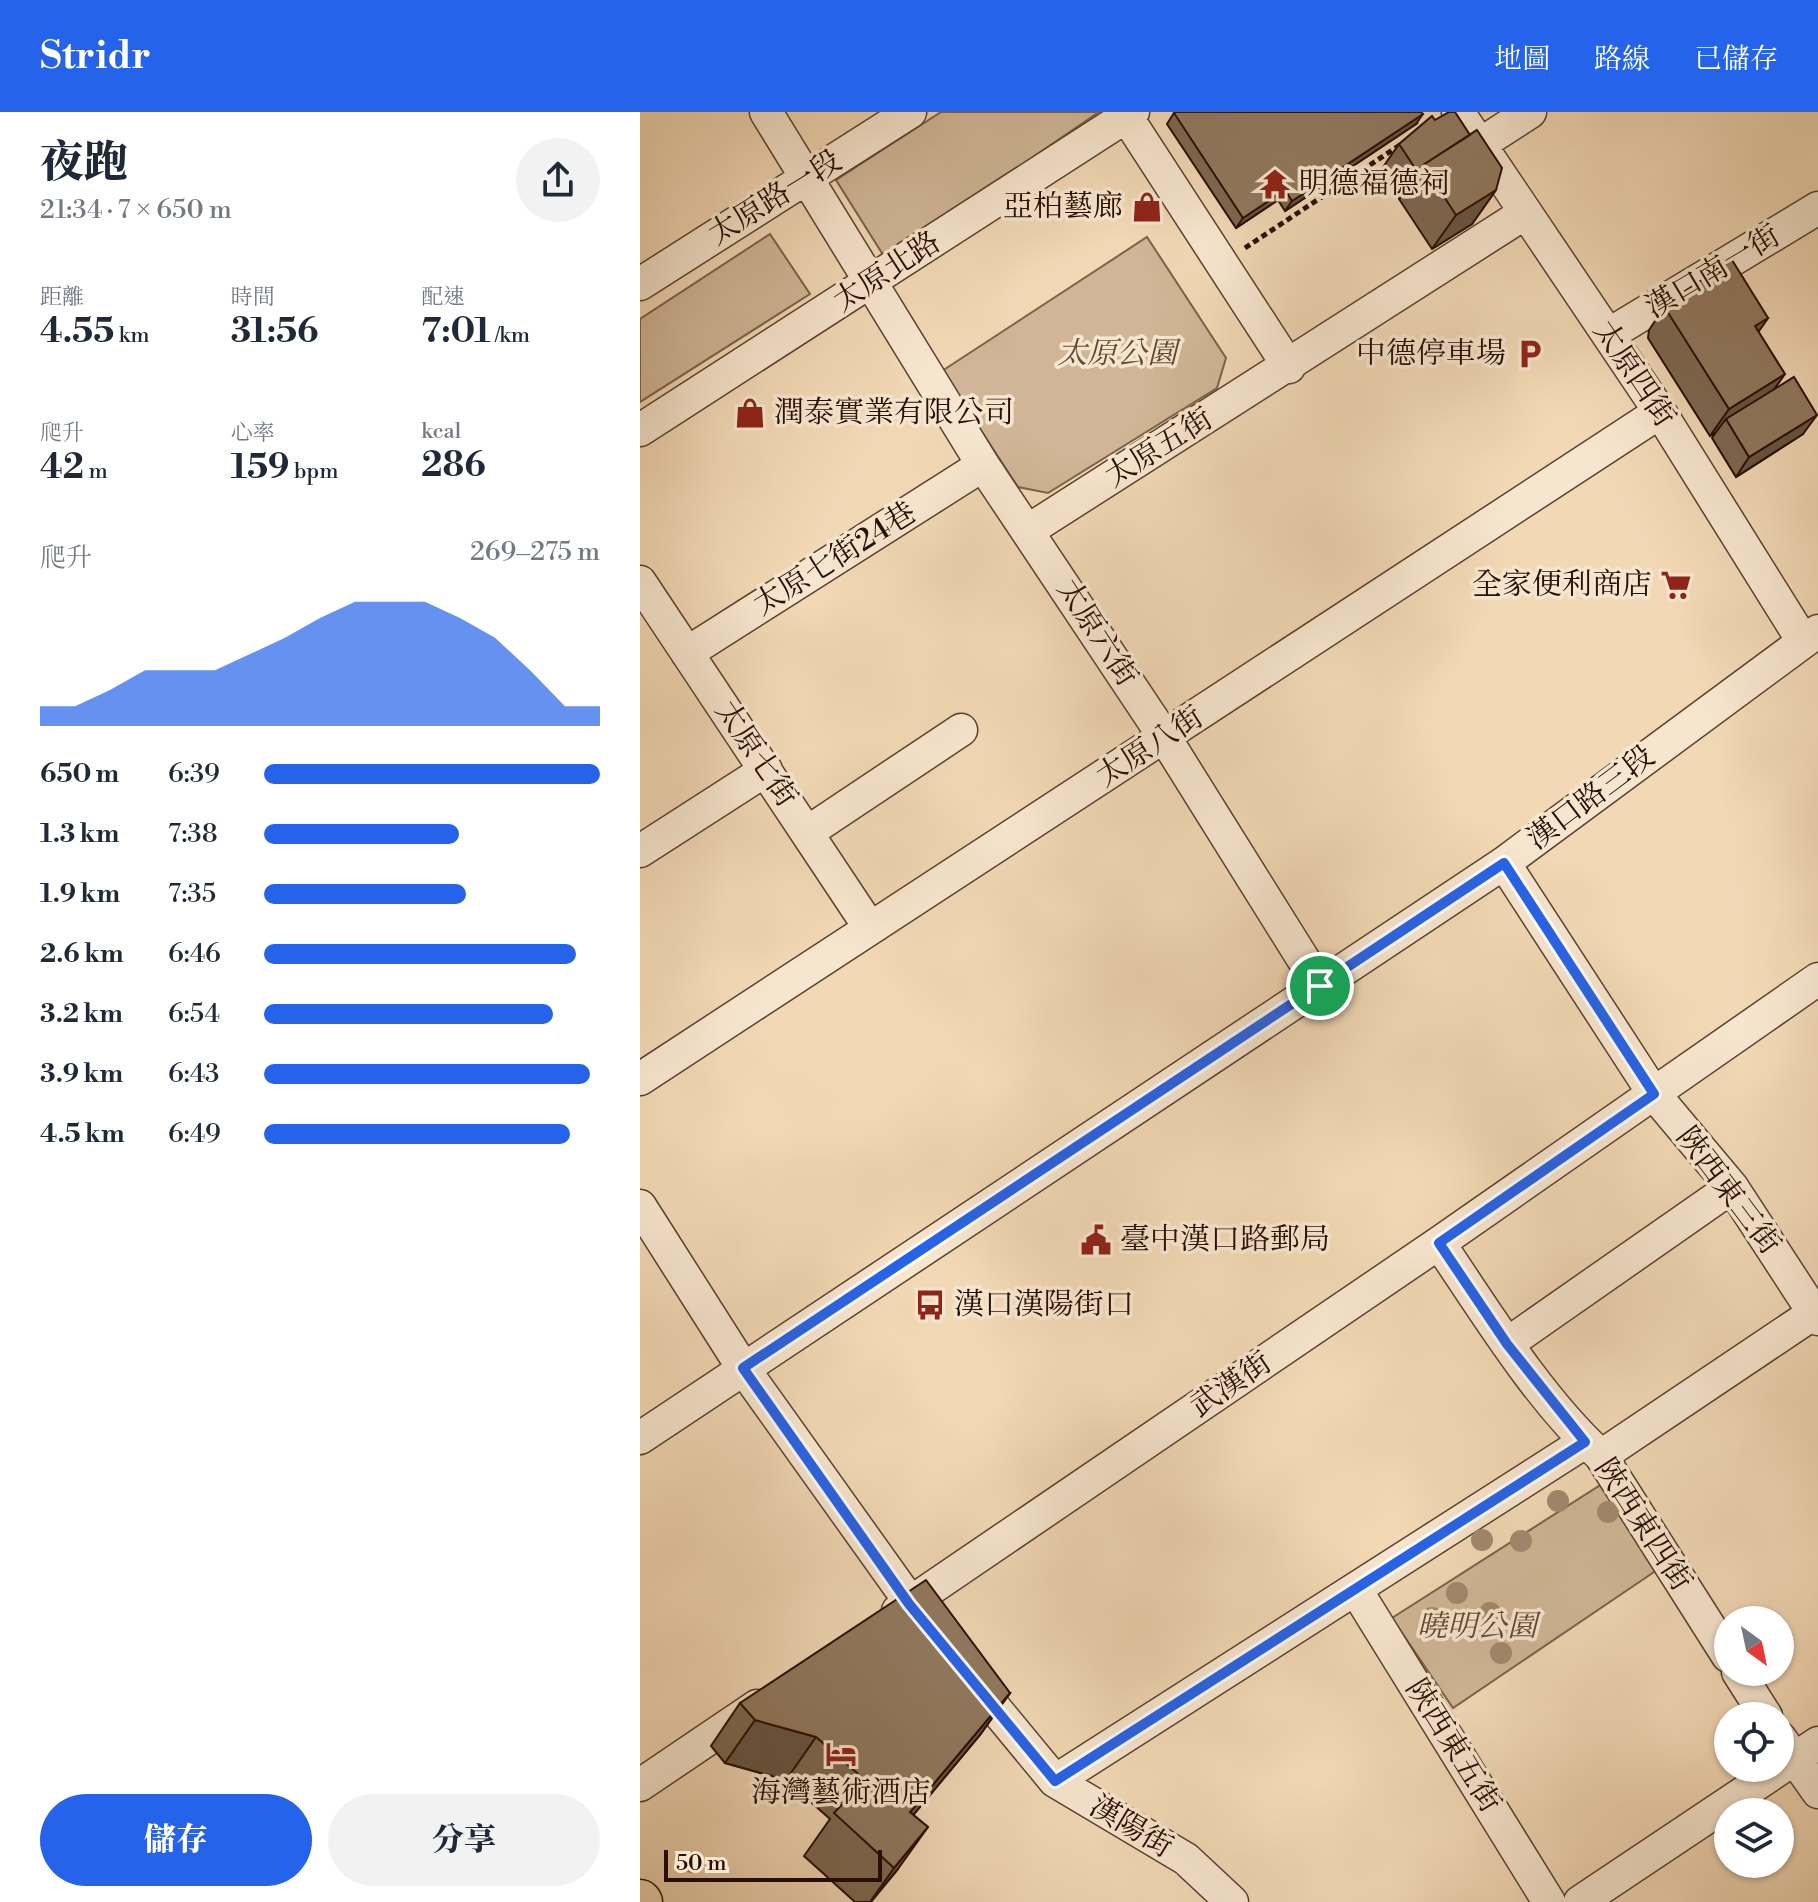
<!DOCTYPE html>
<html lang="zh-TW">
<meta charset="utf-8">
<style>
body{margin:0;font-family:"Libre Bodoni","Noto Serif TC",serif;background:#f2f2f3;color:#1f2937;height:100vh;display:flex;flex-direction:column;font-size:30px;white-space:nowrap}
*{box-sizing:border-box;margin:0}
p{font-size:26px;color:#747a83}
.icon{flex:none;width:44px;height:44px;fill:none;stroke:currentColor;stroke-width:2;stroke-linecap:round;stroke-linejoin:round}
.map{position:relative;flex:1;overflow:hidden}
.side{display:flex;flex-direction:column;background:#fff;width:640px}
.side>*{flex:none}
.needle{width:52px;rotate:147deg}
.buttons{position:absolute;left:1074px;top:1494px;display:grid;gap:16px}
.buttons a{display:grid;place-items:center;width:80px;height:80px;border-radius:50%;background:#fff;box-shadow:0 2px 6px #0004;font-size:40px}
.scale{position:absolute;left:24px;bottom:20px;width:218px;box-sizing:border-box;padding-left:8px;border:4px solid #280f00;border-top:0;font-size:22px;line-height:28px;white-space:nowrap;color:#280f00;-webkit-text-stroke:6px #f7e6cf;paint-order:stroke}
.pin{position:absolute;display:grid;place-items:center;width:68px;height:68px;color:#fff;margin:-34px;border:4px solid #fff;border-radius:50%;box-shadow:0 2px 8px #0007}
.round{display:grid;place-items:center;flex:none;width:84px;height:84px;border-radius:42px;background:#f2f2f3}
.summary{display:flex;align-items:center;justify-content:space-between;height:136px;padding:0 40px}
h1{font-size:44px;font-weight:800;line-height:60px}
.figures{display:grid;grid-template-columns:repeat(3,1fr);gap:12px;height:136px;padding:8px 40px}
.figures div{display:grid;align-content:center}
.figures b{font-size:34px;font-weight:800}
.figures small{font-size:22px;font-weight:400}
.figures p{font-size:22px}
.chart{height:224px;padding:16px 40px}
.chart p{display:flex;justify-content:space-between}
.chart svg{width:100%;height:144px;margin-top:8px;fill:#2563eb;opacity:.7}
.button{display:flex;gap:16px;margin-top:auto;padding:16px 40px}
.button a{flex:1;height:92px;border-radius:48px;background:#2563eb;color:#fff;font-size:32px;font-weight:800;line-height:92px;text-align:center}
.button a+a{background:#f2f2f3;color:#1f2937}
ul{padding:0 40px;list-style:none;font-size:26px}
li{display:grid;grid-template-columns:128px 96px 1fr;align-items:center;height:60px}
li i{height:20px;border-radius:10px;background:#2563eb}
header{display:flex;align-items:center;gap:48px;box-sizing:border-box;height:112px;padding:0 40px;background:#2563eb;color:#fff}
header strong{font-size:38px}
nav{display:flex;gap:44px;margin-inline-start:auto;font-size:28px}
main{display:flex;flex:1;min-height:0}
.map>svg:first-child{display:block}
</style>
<header>
<strong>Stridr</strong>
<nav><a>地圖</a><a>路線</a><a>已儲存</a></nav>
</header>
<main>
<section class="side">
<div class="summary"><div><h1>夜跑</h1><p>21:34 · 7 × 650 m</p></div><a class="round"><svg class="icon" aria-label="share" viewBox="0 0 24 24"><path d="M12 15V3M7 8l5-5 5 5M5 13v7h14v-7"/></svg></a></div>
<div class="figures">
<div><p>距離</p><b>4.55<small> km</small></b></div>
<div><p>時間</p><b>31:56</b></div>
<div><p>配速</p><b>7:01<small> /km</small></b></div>
</div>
<div class="figures">
<div><p>爬升</p><b>42<small> m</small></b></div>
<div><p>心率</p><b>159<small> bpm</small></b></div>
<div><p>kcal</p><b>286</b></div>
</div>
<div class="chart"><p><span>爬升</span>269–275 m</p>
<svg viewBox="0 0 160 44" preserveAspectRatio="none"><path d="M0 44V38L10 38L20 33L30 27L40 27L50 27L60 22L70 17L80 11L90 6L100 6L110 6L120 11L130 17L140 27L150 38L160 38V44z"/></svg>
</div>
<ul>
<li><b>650 m</b>6:39<i style="width:100%"></i></li>
<li><b>1.3 km</b>7:38<i style="width:58%"></i></li>
<li><b>1.9 km</b>7:35<i style="width:60%"></i></li>
<li><b>2.6 km</b>6:46<i style="width:93%"></i></li>
<li><b>3.2 km</b>6:54<i style="width:86%"></i></li>
<li><b>3.9 km</b>6:43<i style="width:97%"></i></li>
<li><b>4.5 km</b>6:49<i style="width:91%"></i></li>
</ul>
<div class="button"><a>儲存</a><a>分享</a></div>
</section>
<div class="map">
<svg width="1178" height="1790" viewBox="0 0 1178 1790">
<rect width="100%" height="100%" fill="#f2d8b5"/>
<filter id="stains"><feTurbulence type="fractalNoise" baseFrequency=".0025" numOctaves="4"/><feColorMatrix values="0 0 0 0 .2 0 0 0 0 .09 0 0 0 0 .02 0 0 0 .5 -.17"/></filter>
<radialGradient id="worn" r=".72"><stop offset=".6" stop-color="#630" stop-opacity="0"/><stop offset="1" stop-color="#630" stop-opacity=".3"/></radialGradient>
<path fill="#d0b696" stroke="#7c624b" stroke-width="2" d="M301,0H459L245,146L196,68Z
M130,122L170,182L0,290V207Z
M507,125L586,246L577,276L408,381L378,375L302,259Z
M962,1372L1017,1458L813,1596L752,1506Z"/>
<g fill="none" stroke-linecap="round" stroke-linejoin="round">
<g stroke="#5a412d" stroke-width="35">
<path id="minor" d="M126,0L343,353L525,626L680,874
M818,0L1020,300L1163,529
M486,4L649,255
M839,33L890,0
M0,172L270,0
M968,223L1178,96
M0,318L493,0
M389,418L885,101
M0,470L230,816
M47,541L343,353
M168,720L321,618
M0,739L126,658
M864,751L1014,982L1092,1075L1178,1207
M0,967L1020,300
M0,1094L103,1256L283,1508
M799,1131C847,1202 898,1286 961,1344L1088,1544
M867,1232L1092,1075
M0,1326L864,751L1178,519
M961,1344L1174,1201
M716,1478L909,1790
M258,1499L799,1131L1178,867
M1098,1560L1126,1604
M330,1566L415,1669L546,1747L592,1790
M1140,1626L1178,1680
M415,1669L945,1330
M0,1673L117,1594
M940,1790L1178,1631"/>
</g>
<g stroke="#280f00" stroke-width="45">
<path id="major" d="M0,1789L1,1790"/>
</g>
<path stroke="#280f00" stroke-width="5" stroke-dasharray="6 4" stroke-linecap="butt" d="M605,136L760,33"/>
<use href="#minor" stroke="#f7e6cf" stroke-width="32"/>
<use href="#major" stroke="#f2d8b5" stroke-width="42"/>
</g>
<g fill="#a3896e">
<circle cx="918" cy="1389" r="11"/>
<circle cx="968" cy="1400" r="11"/>
<circle cx="842" cy="1428" r="11"/>
<circle cx="881" cy="1429" r="11"/>
<circle cx="817" cy="1481" r="11"/>
<circle cx="850" cy="1501" r="11"/>
<circle cx="792" cy="1506" r="11"/>
<circle cx="861" cy="1541" r="11"/>
<circle cx="52" cy="1750" r="11"/>
</g>
<path fill="#7d6751" stroke="#280f00" stroke-width="2" d="M534,1L776,12L645,99L638,88L596,116L527,12Z
M759,32L856,78L832,112L792,137L759,87L762,84L759,86L741,58Z
M1027,191L1128,206L1118,220L1135,277L1163,322L1096,365L1072,326L1076,320L1070,324L1008,226L1009,218Z
M370,1581L340,1623L273,1703L258,1757L231,1790H215L164,1744L190,1707L146,1668L85,1651L71,1634L100,1591Z"/>
<path fill="#665442" stroke="#280f00" stroke-width="2" d="M783,2L776,12L645,99L652,89Z
M780,57L762,84L759,86L777,59Z
M645,78L638,88L596,116L603,106Z
M856,78L832,112L792,137L816,103Z
M1128,206L1110,232L1115,214Z
M1145,262L1126,289L1086,307L1076,320L1070,324L1089,297Z
M1177,303L1163,322L1096,365L1109,345Z
M370,1581L340,1623L240,1743L270,1700Z
M115,1608L176,1625L146,1668L85,1651Z
M288,1715L258,1757L230,1790L254,1756Z"/>
<path fill="#91785e" stroke="#280f00" stroke-width="2" d="M536,0H781L783,2L652,89L645,78L603,106L534,1Z
M809,0H815L830,23L783,53L777,59L759,32L792,4L795,8Z
M837,18L862,56L856,78L816,103L783,53Z
M1092,148L1128,206L1115,214L1145,262L1089,297L1027,199V191Z
M1154,265L1177,303L1109,345L1086,307Z
M286,1468L370,1581L270,1700L288,1715L254,1756L194,1701L225,1668L176,1625L115,1608L100,1591Z"/>
<g fill="none" stroke-linecap="round" stroke-linejoin="round">
<g stroke="#fff" stroke-width="16">
<path id="route" d="M864,751L1014,982L799,1131L867,1232L945,1330L415,1669L269,1492L103,1256Z"/>
</g>
<use href="#route" stroke="#2563eb" stroke-width="10"/>
</g>
<defs>
<g id="temple-bare" transform="scale(2.4)"><path d="M0-6L5-2H3V0L6.5 2.5H4V6H1.5V3h-3V6H-4V2.5H-6.5L-3 0V-2H-5Z" fill="#8f2418" stroke="#f7e6cf" stroke-width="2.5" paint-order="stroke"/></g>
<g id="shop-bare" transform="scale(2.4)"><path d="M-5-2.5h2.3a2.7 3.5 0 0 1 5.4 0H5L5.5 6h-11ZM-1.5-2.5h3a1.5 2.3 0 0 0-3 0Z" fill="#8f2418" stroke="#f7e6cf" stroke-width="2.5" paint-order="stroke"/></g>
<g id="parking-bare" transform="scale(2.4)"><path d="M-3.5-5.5H1a3.5 3.5 0 0 1 0 7H-1V5.5H-3.5ZM-1-3.4V-.6H.8a1.4 1.4 0 0 0 0-2.8Z" fill="#8f2418" stroke="#f7e6cf" stroke-width="2.5" paint-order="stroke"/></g>
<g id="supermarket-bare" transform="scale(2.4)"><path d="M-6-5.5h2.5l.6 2H6L4.5 2H-2.5L-4.4-4H-6ZM-1.5 3.2a1.3 1.3 0 1 0 .1 0ZM3 3.2a1.3 1.3 0 1 0 .1 0Z" fill="#8f2418" stroke="#f7e6cf" stroke-width="2.5" paint-order="stroke"/></g>
<g id="civic-bare" transform="scale(2.4)"><path d="M-.6-6.5H3V-4.5H.6V-3L4-1V1h2V6H-6V1h2V-1L-.6-3ZM-1.2 2.5V6h2.4V2.5Z" fill="#8f2418" stroke="#f7e6cf" stroke-width="2.5" paint-order="stroke"/></g>
<g id="bus-bare" transform="scale(2.4)"><path d="M-5-6H5V4H4V6H2V4H-2V6H-4V4H-5ZM-3.5-4V0h7V-4ZM-3.5 1.2v1.5H-2V1.2ZM2 1.2v1.5H3.5V1.2Z" fill="#8f2418" stroke="#f7e6cf" stroke-width="2.5" paint-order="stroke"/></g>
<g id="hotel-bare" transform="scale(2.4)"><path d="M-6-4.5h1.5V1H6V5H4.5V3h-9V5H-6ZM-4 0a1.8 1.8 0 1 1 3.6 0ZM.5 0V-2.5h3Q6-2.5 6 0Z" fill="#8f2418" stroke="#f7e6cf" stroke-width="2.5" paint-order="stroke"/></g>
</defs>
<g fill-rule="evenodd">
<use href="#temple-bare" x="635" y="72"/>
<use href="#shop-bare" x="507" y="95"/>
<use href="#parking-bare" x="890" y="242"/>
<use href="#shop-bare" x="110" y="301"/>
<use href="#supermarket-bare" x="1036" y="473"/>
<use href="#civic-bare" x="456" y="1128"/>
<use href="#bus-bare" x="290" y="1193"/>
<use href="#hotel-bare" x="201" y="1642"/>
</g>
<g text-anchor="middle" dominant-baseline="central" stroke-width="7" stroke-linejoin="round" paint-order="stroke">
<g font-size="30" fill="#280f00" stroke="#f7e6cf" text-anchor="start">
<text x="659" y="72">明德福德祠</text>
<text x="483" y="95" text-anchor="end">亞柏藝廊</text>
<text x="866" y="242" text-anchor="end">中德停車場</text>
<text x="134" y="301">潤泰實業有限公司</text>
<text x="1012" y="473" text-anchor="end">全家便利商店</text>
<text x="480" y="1128">臺中漢口路郵局</text>
<text x="314" y="1193">漢口漢陽街口</text>
<text x="201" y="1681" text-anchor="middle">海灣藝術酒店</text>
</g>
<g font-size="30" fill="#280f00" stroke="#f7e6cf">
<text transform="translate(135 86) rotate(-32)">太原路一段</text>
<text transform="translate(247 160) rotate(-33)">太原北路</text>
<text transform="translate(1073 160) rotate(-31)">漢口南一街</text>
<text transform="translate(994 262) rotate(56)">太原四街</text>
<text transform="translate(519 336) rotate(-32)">太原五街</text>
<text transform="translate(195 447) rotate(-32)">太原七街24巷</text>
<text transform="translate(457 521) rotate(57)">太原六街</text>
<text transform="translate(510 635) rotate(-33)">太原八街</text>
<text transform="translate(116 642) rotate(56)">太原七街</text>
<text transform="translate(951 686) rotate(-37)">漢口路三段</text>
<text transform="translate(1088 1079) rotate(53)">陜西東三街</text>
<text transform="translate(591 1273) rotate(-34)">武漢街</text>
<text transform="translate(1003 1413) rotate(57)">陜西東四街</text>
<text transform="translate(813 1634) rotate(58)">陝西東五街</text>
<text transform="translate(491 1715) rotate(31)">漢陽街</text>
</g>
<g font-size="30" font-style="italic" fill="#634934" stroke="#f7e6cf">
<text x="477" y="242">太原公園</text>
<text x="837" y="1515">曉明公園</text>
</g>
</g>
<rect width="100%" height="100%" filter="url(#stains)"/>
<rect width="100%" height="100%" fill="url(#worn)"/>
</svg>
<div class="buttons">
<a><svg class="needle" viewBox="-14 -14 28 28"><path d="M0-13l5 13h-10z" fill="#e53935"/><path d="M0 13l5-13h-10z" fill="#747a83"/></svg></a>
<a><svg class="icon" aria-label="locate" viewBox="0 0 24 24"><circle cx="12" cy="12" r="6"/><path d="M12 2v4M12 18v4M2 12h4M18 12h4"/></svg></a>
<a><svg class="icon" aria-label="layers" viewBox="0 0 24 24"><path d="M12 4l9 5-9 5-9-5zM3 14l9 5 9-5"/></svg></a>
</div>
<div class="scale">50 m</div>
<div class="pin" style="left:680px;top:874px;background:#1e9e55"><svg class="icon" aria-label="arrive" viewBox="0 0 24 24"><path d="M6 21V4h12l-3 4 3 4H6"/></svg></div>
</div>
</main>
